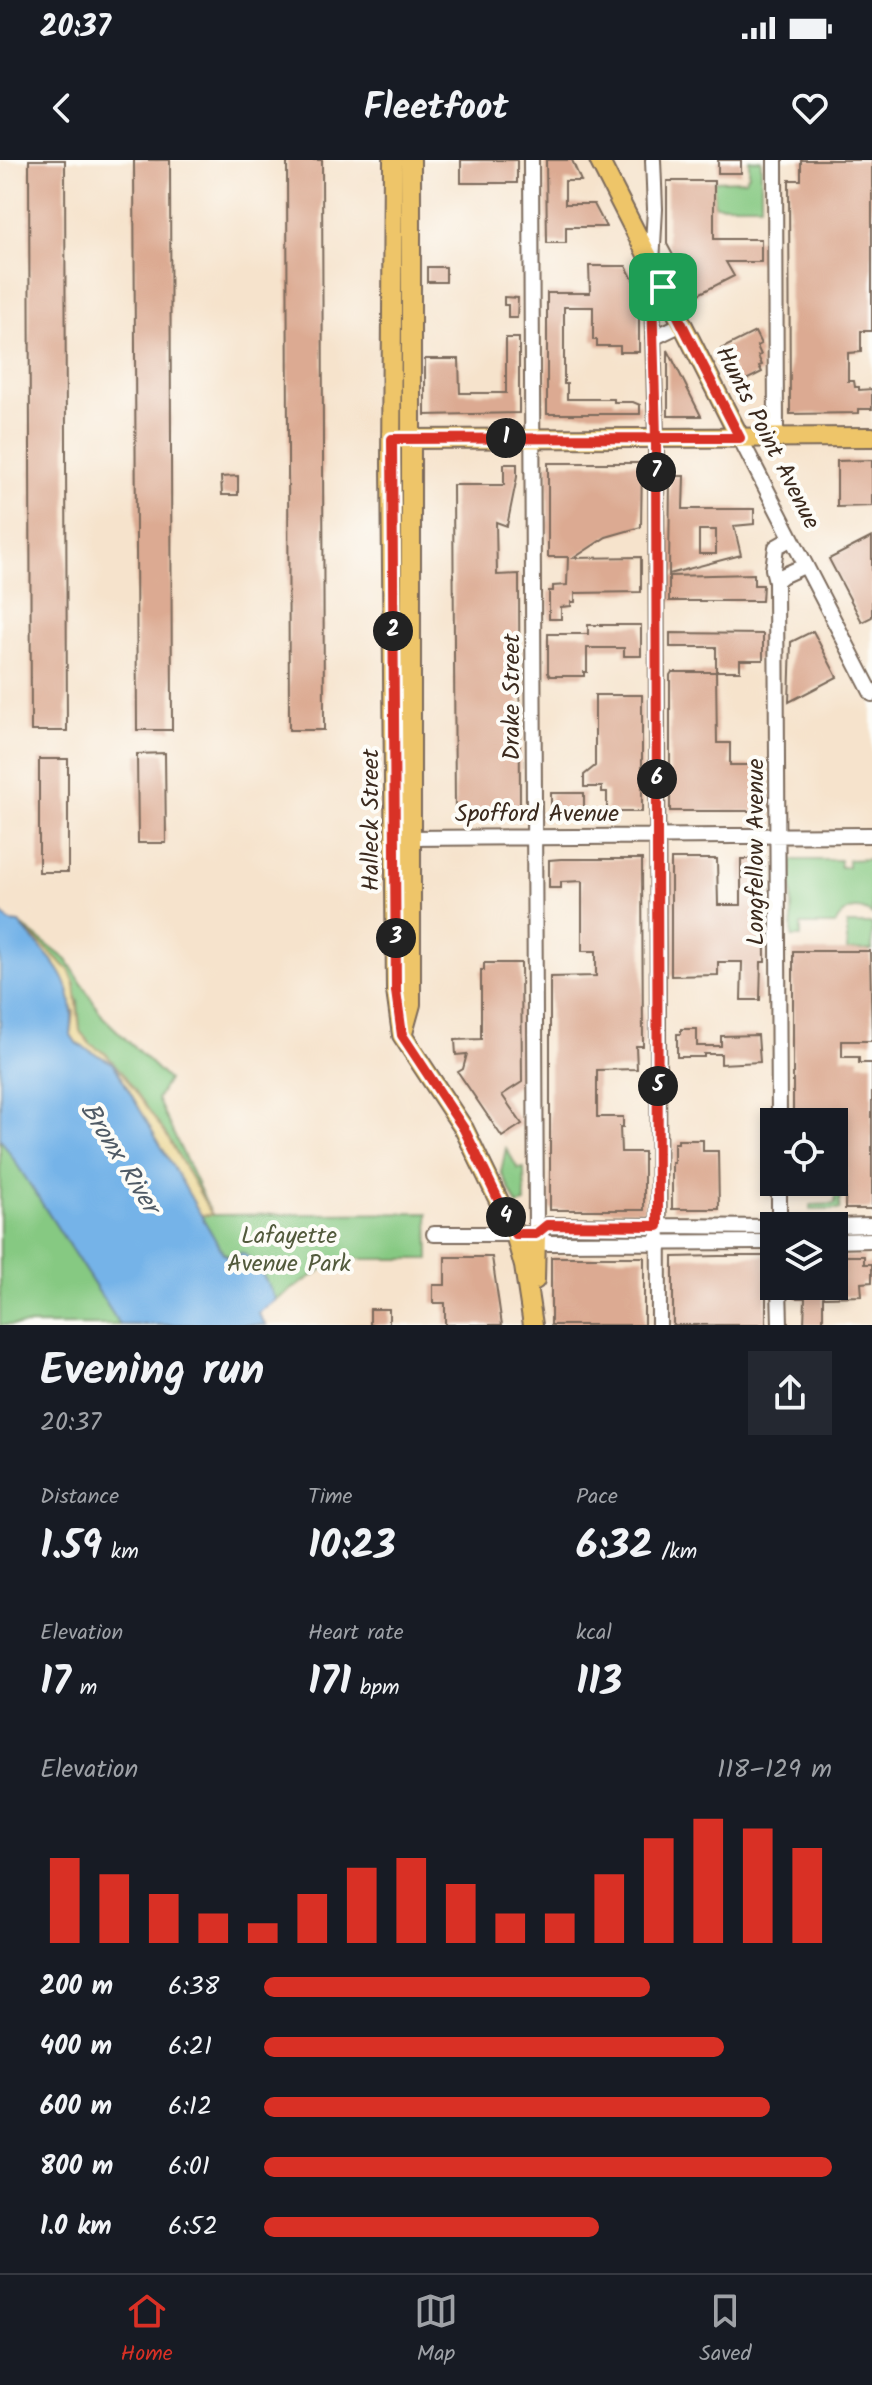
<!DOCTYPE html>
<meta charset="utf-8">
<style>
body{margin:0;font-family:Kalam,sans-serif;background:#242831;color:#f1f3f6;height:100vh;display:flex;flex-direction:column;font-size:30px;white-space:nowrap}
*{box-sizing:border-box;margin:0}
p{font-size:26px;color:#9ea1a6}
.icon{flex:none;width:44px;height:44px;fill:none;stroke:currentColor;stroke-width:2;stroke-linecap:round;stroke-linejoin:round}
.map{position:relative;height:1165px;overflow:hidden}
.panel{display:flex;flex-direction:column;background:#171b24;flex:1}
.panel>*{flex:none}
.buttons{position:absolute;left:760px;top:948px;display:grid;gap:16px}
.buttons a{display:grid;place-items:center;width:88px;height:88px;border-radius:0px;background:#171b24;box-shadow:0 4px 12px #0003;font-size:40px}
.pin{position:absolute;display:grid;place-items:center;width:68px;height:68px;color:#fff;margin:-34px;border-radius:16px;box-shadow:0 4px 12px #0006}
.km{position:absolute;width:40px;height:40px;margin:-20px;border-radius:50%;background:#222;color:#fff;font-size:22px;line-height:40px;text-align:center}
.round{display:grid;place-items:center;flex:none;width:84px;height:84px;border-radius:0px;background:#242831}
.overview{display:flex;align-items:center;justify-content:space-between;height:136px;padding:0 40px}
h1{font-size:44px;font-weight:800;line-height:60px}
.figures{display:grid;grid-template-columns:repeat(3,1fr);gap:12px;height:136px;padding:8px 40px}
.figures div{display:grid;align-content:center}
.figures b{font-size:40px;font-weight:800}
.figures small{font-size:22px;font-weight:400}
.figures p{font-size:22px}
.chart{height:224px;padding:16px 40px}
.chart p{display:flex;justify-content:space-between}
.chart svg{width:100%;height:144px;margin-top:8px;stroke:#d93025;stroke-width:6}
ul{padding:0 40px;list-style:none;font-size:26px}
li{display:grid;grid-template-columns:128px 96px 1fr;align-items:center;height:60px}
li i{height:20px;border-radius:10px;background:#d93025}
.status{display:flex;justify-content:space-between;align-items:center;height:56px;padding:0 40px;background:#171b24;direction:ltr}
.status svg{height:22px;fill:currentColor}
header{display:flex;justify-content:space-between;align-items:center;height:104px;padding:0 40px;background:#171b24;font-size:36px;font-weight:800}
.menu{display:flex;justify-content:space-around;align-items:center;height:112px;border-top:2px solid #363941;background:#171b24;font-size:22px;color:#9ea1a6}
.menu a{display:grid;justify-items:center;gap:4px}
.menu .selected{color:#d93025}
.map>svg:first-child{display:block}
</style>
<div class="status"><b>20:37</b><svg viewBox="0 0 49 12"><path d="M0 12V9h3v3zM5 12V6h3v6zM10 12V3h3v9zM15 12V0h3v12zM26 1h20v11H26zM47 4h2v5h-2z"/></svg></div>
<header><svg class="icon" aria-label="back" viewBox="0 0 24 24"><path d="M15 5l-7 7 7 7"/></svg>Fleetfoot<svg class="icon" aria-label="heart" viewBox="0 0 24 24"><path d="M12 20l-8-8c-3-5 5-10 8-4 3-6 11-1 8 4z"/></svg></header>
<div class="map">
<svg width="872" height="1165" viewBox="0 0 872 1165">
<rect width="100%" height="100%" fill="#fdfcf7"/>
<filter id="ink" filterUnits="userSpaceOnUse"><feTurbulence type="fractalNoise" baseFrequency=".0125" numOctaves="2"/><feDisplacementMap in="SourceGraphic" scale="16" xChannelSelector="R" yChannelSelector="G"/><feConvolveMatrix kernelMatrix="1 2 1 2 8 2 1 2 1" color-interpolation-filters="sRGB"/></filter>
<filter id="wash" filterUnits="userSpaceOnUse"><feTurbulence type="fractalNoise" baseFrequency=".006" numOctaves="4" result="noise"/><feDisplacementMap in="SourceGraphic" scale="32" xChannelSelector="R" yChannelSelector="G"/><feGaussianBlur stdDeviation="1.8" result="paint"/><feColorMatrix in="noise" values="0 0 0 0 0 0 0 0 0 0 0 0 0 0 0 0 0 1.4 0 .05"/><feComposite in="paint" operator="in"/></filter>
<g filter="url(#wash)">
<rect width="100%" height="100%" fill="#f6e3cc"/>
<path fill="#86c982" stroke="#607a50" stroke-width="2" d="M749,0H761V45H714V21L745,20L749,14Z
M872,699V755C857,744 843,749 835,765H801V777H792V700H840V707H848V700Z
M19,763L67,800L103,857L168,920L157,939L212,1055L428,1053L429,1099H338L276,1140L256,1105L223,1093L200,1055H211L167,976L124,915L106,894L90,884L80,871L78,841Z
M847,764H872V790L847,791Z
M0,978L120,1165H0Z
M835,984H840V1050H810V1045L835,1044Z
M506,988L518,1009L524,1008L525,1043L517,1045L501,1012Z"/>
<path fill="#eeda9e" stroke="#94825e" stroke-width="2" d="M19,763L69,810L75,825L80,871L90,884L106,894L124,915L167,976L212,1055H200L113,904L77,884L71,875L74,852Z"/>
<path fill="#75b3e8" stroke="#586e83" stroke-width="2" d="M0,751L10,762L19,763C53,803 78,818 71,875L77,884L113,903L223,1093L232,1100L239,1099L240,1092C258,1099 267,1124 276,1140L258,1153L266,1165H120L0,978Z"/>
<g id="blocks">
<path fill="#dcaa92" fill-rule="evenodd" d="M29,0H65L67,571H31Z
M134,0H170L172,570H137Z
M287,0H322L324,570H289Z
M461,0H517V23H461Z
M546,0H572L581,21H565V44H594L606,67H566V83H547Z
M718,0H741V13H718Z
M801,0H872V171H861V192L848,193V221H854L855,227H859V230L872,229V249H859V253L790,254L789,20H801Z
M667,21H714V79H761V102H726L734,116L695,136L667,84Z
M589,106H626L639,131V192H620V186H597V180H593V147H564V224H567V239H614V242H633L640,245V254H547V133H590Z
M427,107H446V122H427Z
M504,137L518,138L517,158H508V145H504Z
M755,172L761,184L757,186L761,195L758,196L762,205L759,206L762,212L740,223L721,189Z
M506,178H519V253L425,255V199H459L460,233H506Z
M668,190L701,256H668Z
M872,300V346L837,347V301Z
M548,303H642L641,367L606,377L574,398L641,397V432L575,433V442H571V446L561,447V459H549V431H553V426L567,425L568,397H548Z
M504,304H517V317L507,366L496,362L497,415L519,414L520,652L455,653L453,325H504Z
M238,316V335H222L221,317Z
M670,316H684L683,349H754V364L734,366L741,395L669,414ZM699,370H716V394H699Z
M872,377V457L862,462L829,399Z
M754,414V425H763L762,441H669V416Z
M588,465H641V496H624V488H587V512H584V516H550L548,513V474H588Z
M813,471L837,517L789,542L791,482Z
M670,473L763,474V500H740V511H716V487H670Z
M672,512H716L717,583H730V605H763V651H670V515Z
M595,535H642V652H607V632H602V627H584V615L595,606Z
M165,593L166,683H138L137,594Z
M39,599H68V712H39Z
M551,633H584V652H551Z
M561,699H642L643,886H636L637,909L597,910V957H623V967H620L621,992H644V1050H550V817L596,816V791H582V721L561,722V728H549V700Z
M671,699H717L718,745H741V699H764L765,802H761L760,840H741L742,802H718V815L671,816Z
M793,791H870L872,881H842V897H859V903H872V1049H845L846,984L834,985V962H793Z
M484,803H521L522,922L502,935L522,964L502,977L458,912L463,909L467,894L456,895L455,880L481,879V810H484Z
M681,869H697V886H721V876L758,875L760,902L721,904V894H704V897H677V874H681Z
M678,980H703V991H718L719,1049H672V1003H674V983H678Z
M719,1096H766V1165H673V1097Z
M834,1096H864V1104H872V1122L861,1123L862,1136L823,1137V1165H804L805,1138H795L794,1126H834Z
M445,1097H492L502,1165H445V1143H433V1125H445Z
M551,1097H644V1165H551Z
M370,1149H389V1165H370Z"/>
</g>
</g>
<g filter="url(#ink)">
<use href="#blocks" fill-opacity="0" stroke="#7c6b5b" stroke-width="2"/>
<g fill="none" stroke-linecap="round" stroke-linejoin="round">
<g stroke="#7c6b5b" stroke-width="18">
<path id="minor" d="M531,0L536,1074
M775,0L776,277
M652,103L655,49L653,0
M653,178L682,164
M740,278L872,534
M776,421L782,416L804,406
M404,678L872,675
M779,962L776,421L773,409L776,387L790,379
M779,1022V1066
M834,1066L872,1065
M434,1074H536L547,1083L774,1082
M536,1074L547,1065L774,1067
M834,1081L872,1080
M779,1126L780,1165
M659,1165L656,278L652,134L663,127"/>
</g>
<g stroke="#7c6b5b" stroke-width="22">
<path id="major" d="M393,0L391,304L396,831L402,875L464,969L515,1074L524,1106L533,1165
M599,0L740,278
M402,279L872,277
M403,873L411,844V0
M535,1120L536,1074"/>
</g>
<use href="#minor" stroke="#fff" stroke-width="14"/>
<use href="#major" stroke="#eec569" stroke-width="18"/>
</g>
</g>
<g fill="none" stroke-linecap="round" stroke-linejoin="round" filter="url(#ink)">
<g stroke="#fff" stroke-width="16">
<path id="route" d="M663,127L652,134L656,278L392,279L396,831L402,875L464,969L515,1074H536L547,1065L658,1066L656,278H740L663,127"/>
</g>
<use href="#route" stroke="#d93025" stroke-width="10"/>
</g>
<g text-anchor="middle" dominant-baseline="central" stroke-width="8" stroke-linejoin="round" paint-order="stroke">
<g font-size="24" fill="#3b2a1e" stroke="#fdfcf7">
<text transform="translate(767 278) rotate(63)">Hunts Point Avenue</text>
<text transform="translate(512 537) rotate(-90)">Drake Street</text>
<text x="537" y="654">Spofford Avenue</text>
<text transform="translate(371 660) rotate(-90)">Halleck Street</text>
<text transform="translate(756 692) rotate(-90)">Longfellow Avenue</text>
</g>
<g font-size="24" fill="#525a3c" stroke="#fdfcf7">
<text x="289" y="1076">Lafayette<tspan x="289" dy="28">Avenue Park</tspan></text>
</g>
<g font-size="26" font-style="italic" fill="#4f5a65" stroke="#fdfcf7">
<text transform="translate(119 998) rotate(58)">Bronx River</text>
</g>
</g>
</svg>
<div class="buttons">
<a><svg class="icon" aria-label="locate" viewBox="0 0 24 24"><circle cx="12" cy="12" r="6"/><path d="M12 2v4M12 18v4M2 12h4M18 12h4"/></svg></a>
<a><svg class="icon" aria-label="layers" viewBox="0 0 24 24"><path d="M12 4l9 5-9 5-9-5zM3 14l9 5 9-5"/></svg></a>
</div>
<div class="pin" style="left:663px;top:127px;background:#1e9e55"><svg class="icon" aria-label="arrive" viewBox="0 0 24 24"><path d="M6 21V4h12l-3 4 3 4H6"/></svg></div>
<b class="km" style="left:506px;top:278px">1</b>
<b class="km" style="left:393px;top:471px">2</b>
<b class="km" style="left:396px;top:778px">3</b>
<b class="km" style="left:506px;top:1057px">4</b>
<b class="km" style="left:658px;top:926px">5</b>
<b class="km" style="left:657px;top:619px">6</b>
<b class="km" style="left:656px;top:312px">7</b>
</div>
<section class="panel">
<div class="overview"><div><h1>Evening run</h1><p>20:37</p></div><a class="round"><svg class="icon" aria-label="share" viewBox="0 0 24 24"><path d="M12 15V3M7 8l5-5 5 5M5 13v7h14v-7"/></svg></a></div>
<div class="figures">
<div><p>Distance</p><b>1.59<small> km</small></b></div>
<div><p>Time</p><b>10:23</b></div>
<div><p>Pace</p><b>6:32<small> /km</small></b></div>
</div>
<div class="figures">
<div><p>Elevation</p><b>17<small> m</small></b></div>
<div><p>Heart rate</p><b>171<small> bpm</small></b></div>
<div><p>kcal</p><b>113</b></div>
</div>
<div class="chart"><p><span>Elevation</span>118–129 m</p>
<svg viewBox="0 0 160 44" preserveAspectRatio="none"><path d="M5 44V18M15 44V23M25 44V29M35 44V35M45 44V38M55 44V29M65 44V21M75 44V18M85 44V26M95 44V35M105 44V35M115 44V23M125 44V12M135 44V6M145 44V9M155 44V15"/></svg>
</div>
<ul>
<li><b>200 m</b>6:38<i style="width:68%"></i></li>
<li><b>400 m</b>6:21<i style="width:81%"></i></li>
<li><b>600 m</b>6:12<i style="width:89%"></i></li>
<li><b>800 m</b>6:01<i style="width:100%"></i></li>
<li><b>1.0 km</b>6:52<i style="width:59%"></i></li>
</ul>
</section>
<nav class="menu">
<a class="selected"><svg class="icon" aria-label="home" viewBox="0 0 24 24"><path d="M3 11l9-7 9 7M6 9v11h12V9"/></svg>Home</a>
<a><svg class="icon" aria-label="map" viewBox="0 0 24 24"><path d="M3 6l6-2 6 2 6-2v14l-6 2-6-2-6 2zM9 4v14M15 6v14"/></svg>Map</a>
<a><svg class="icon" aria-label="saved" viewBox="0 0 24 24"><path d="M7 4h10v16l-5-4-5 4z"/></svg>Saved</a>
</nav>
